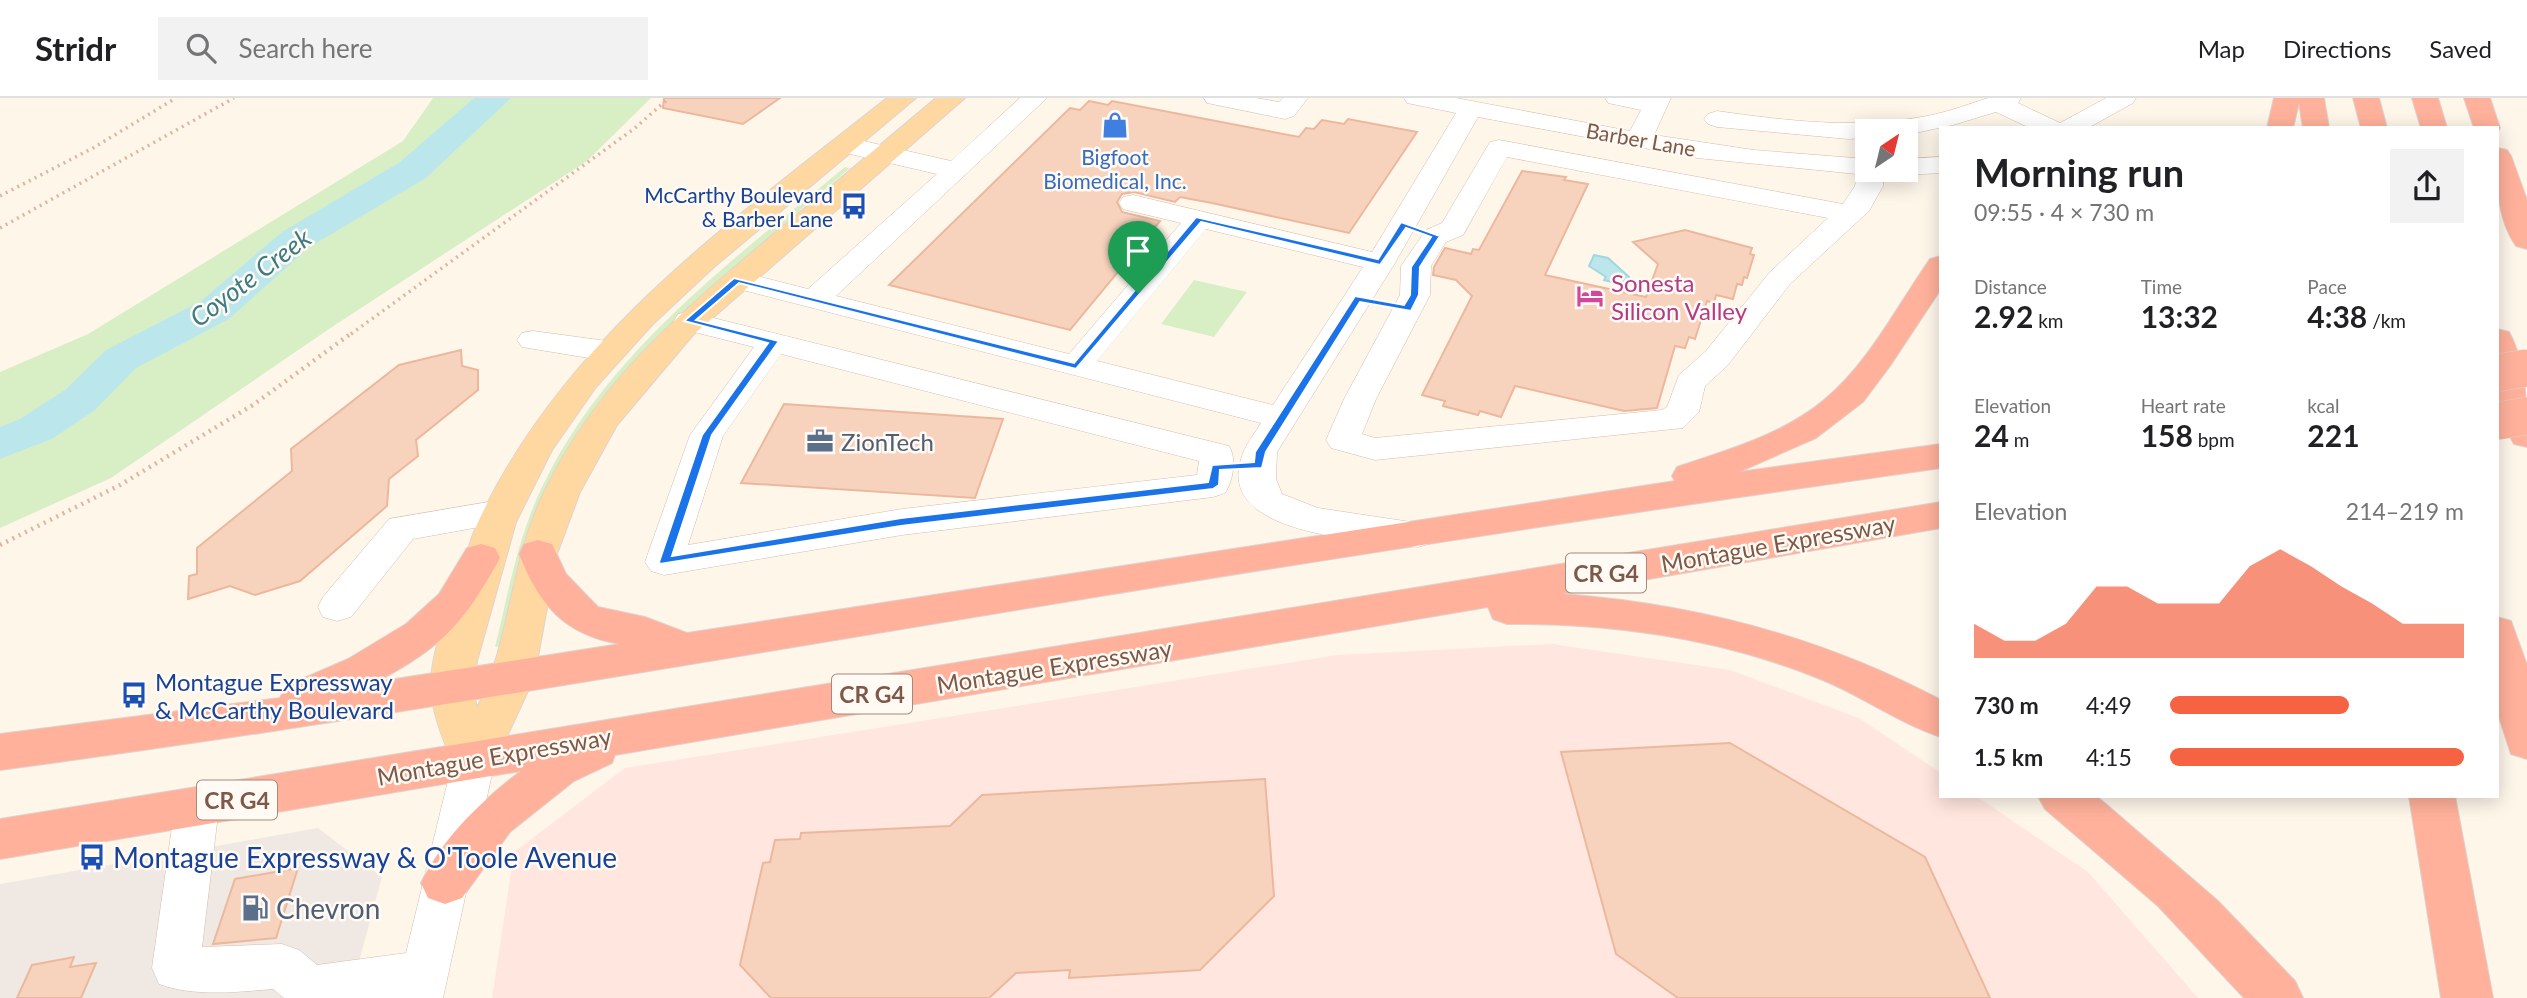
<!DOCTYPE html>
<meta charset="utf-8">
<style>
body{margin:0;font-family:Lato,sans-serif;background:#f2f2f2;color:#202124;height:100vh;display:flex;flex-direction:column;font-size:26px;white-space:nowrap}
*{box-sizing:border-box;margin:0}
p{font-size:23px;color:#757577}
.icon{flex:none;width:38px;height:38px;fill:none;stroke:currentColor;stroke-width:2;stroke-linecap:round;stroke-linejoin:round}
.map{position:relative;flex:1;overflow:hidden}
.details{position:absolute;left:1939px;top:28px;width:560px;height:672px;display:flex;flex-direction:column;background:#fff;border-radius:0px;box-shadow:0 4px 18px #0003}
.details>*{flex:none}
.needle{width:46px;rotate:35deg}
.controls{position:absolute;left:1855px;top:21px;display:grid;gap:14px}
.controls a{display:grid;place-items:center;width:63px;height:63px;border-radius:0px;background:#fff;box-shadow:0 4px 18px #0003;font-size:35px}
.pin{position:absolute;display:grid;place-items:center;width:60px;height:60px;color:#fff;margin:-72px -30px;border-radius:50% 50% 50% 0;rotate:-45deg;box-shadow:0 0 7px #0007}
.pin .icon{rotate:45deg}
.round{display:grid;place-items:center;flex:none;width:74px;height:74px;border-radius:0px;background:#f2f2f2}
.head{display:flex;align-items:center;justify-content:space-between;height:119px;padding:0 35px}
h1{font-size:38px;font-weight:700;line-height:52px}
.stats{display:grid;grid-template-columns:repeat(3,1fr);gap:10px;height:119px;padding:7px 35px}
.stats div{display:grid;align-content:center}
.stats b{font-size:30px;font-weight:700}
.stats small{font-size:19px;font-weight:400}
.stats p{font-size:19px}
.chart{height:196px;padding:14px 35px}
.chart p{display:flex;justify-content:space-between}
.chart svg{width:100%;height:126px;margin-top:7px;fill:#f56343;opacity:.7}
ul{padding:0 35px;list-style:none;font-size:23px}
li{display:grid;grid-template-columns:112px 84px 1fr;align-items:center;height:52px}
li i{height:18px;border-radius:9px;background:#f56343}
header{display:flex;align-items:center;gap:42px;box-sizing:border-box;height:98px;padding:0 35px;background:#fff;border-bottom:2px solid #e0e0e0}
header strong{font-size:33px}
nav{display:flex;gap:38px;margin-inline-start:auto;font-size:24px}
.search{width:490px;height:63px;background:#f2f2f2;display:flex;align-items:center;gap:18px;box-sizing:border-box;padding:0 24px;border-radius:0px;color:#757577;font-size:26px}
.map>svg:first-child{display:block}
</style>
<header>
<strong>Stridr</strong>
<div class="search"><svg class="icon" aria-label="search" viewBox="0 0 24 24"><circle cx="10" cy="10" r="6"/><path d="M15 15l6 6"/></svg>Search here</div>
<nav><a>Map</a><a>Directions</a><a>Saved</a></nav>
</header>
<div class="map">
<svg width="2527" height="900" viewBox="0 0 2527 900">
<rect width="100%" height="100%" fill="#fff6ea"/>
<path fill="#ffe6de" d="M1552,546L1730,572L1859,620L1941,675V698H1976L2088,774L2198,900H492L514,754L625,670L1337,557Z"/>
<path fill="#f0e9e3" d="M318,730L382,779L349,900H0V786Z"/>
<path fill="#d8efc6" d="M433,0H651L587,63L335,227L111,380L0,430V274L88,236L403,43Z
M845,69L850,70L785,125L768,145L648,252L500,548L495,549C508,496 517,442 541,391C606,254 731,164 845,69Z
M1194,182L1247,194L1214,239L1161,226Z"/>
<path fill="#bbe7ec" stroke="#a0d8df" stroke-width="2" d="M1594,157L1608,160L1629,179L1625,187L1604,182L1606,179L1589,168Z"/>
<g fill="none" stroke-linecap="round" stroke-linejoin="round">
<path fill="#bbe7ec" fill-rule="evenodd" d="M474,0H511L426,80L308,150L229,221L136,270L95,312L52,341L0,361V329L20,321L65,292L106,252L201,203L282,134L400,64Z"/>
</g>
<path fill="#f7d3be" stroke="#ecb89d" stroke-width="2" d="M664,0H780L743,26L663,10Z
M1089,3L1108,7L1112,3L1299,39L1306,30L1314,31L1322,22L1344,26L1348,21L1417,34L1349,135L1212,105L1180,99L1175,104L1134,94L1122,96L1117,104L1122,114L1160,123L1070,232L889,187L1070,10L1080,12Z
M1522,73L1566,79L1564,82L1588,86L1545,177L1646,199L1658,166L1633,144L1685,132L1752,150L1750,156L1754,157L1747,180L1744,179L1742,187L1737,186L1733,201L1716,197L1714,205L1707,203L1695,241L1689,239L1685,250L1675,248L1657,310L1624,313L1515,288L1501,319L1480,313L1478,317L1443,308L1445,303L1422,297L1472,198L1456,182L1433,177L1434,169L1445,150L1471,156L1473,151L1479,152Z
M461,252L462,268L478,272V292L416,342L418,358L389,381L387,408L300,483L255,497L230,488L188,501L189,478L197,476V450L292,373L291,351L399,267Z
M784,306L1003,321L975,400L741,385Z
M1730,645L1925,759L1990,900H1678L1616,856L1561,654Z
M1265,681L1274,798L1200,872L1069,880L1070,872L1016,875L989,900H771L740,867L763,765L770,764L775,742L800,741L801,735L950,728L982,697Z
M298,770L276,840L213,846L235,781Z
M74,859L70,869L96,865L81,900H17L32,867Z"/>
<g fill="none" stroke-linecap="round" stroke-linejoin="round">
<g stroke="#d4bcad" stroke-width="1">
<path id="minor" d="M1020,0H1047L836,198L1069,256L1181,125L1123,111L1119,105L1123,99L1133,97L1372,154L1456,15L1407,5L1404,0H1456L1630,33L1641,12L1608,5L1605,0H1671L1654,37L1754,52L1867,61V72H1884L1883,88L1869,113L1790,186L1728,267L1705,288L1699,314L1683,330L1375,362L1331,350L1326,342L1344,301L1400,197L1401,168L1426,132L1442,125L1490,44L1499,42L1843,106L1855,88L1857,76L1697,60L1478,19L1395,165L1277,354L1276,381L1282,396L1318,410L1431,427L1436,436L1431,445L1418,449C1370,442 1206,439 1244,353C1248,343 1256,334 1261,325L727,188L722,182L727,176L737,173L808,191L937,76L837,53L833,47L837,41L846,39L951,63ZM1507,59L1828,120L1770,174L1706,253L1679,277L1667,309L1662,312L1375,340L1362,336L1376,301L1430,197L1431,168L1446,144L1463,137ZM1206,131L1363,169L1273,307L1097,263Z
M1204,0H1256L1279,4L1283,0H1308L1294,18L1285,21L1207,5Z
M1988,0H2021L2018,5L2060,25L2106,0H2136L2133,5L2088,30H2030L1996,14L1953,27L1906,37V33H1867V40L1848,41L1717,29L1708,26L1704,21L1708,16L1717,13C1788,23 1860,32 1932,17C1951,13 1969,6 1988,0Z
M1941,59V75L1906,77L1895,72H1906V61Z
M689,214L1229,348C1237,361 1233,383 1225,395L1213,399L902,437L664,477L651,473L645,464L690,337L754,249L678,230L674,223L678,216ZM781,256L1199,363L1197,377L902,411L688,447L723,338Z
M533,233L607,243L618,246L623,253L618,260L607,263L522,249L517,242L522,235Z
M500,402L513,405L518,414L513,423L413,441L351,519L337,523L323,519L318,509L323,499L389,421Z
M474,645L489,650L495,662L443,900H284L273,891C236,894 194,899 159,886L152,870L175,708L182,695L197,690L212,695L219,708L202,849L282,846L299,852L317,867L406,855L453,662L459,650Z"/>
</g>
<g stroke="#ddd4d0" stroke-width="2">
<path id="major" d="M887,0H916L714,169L652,227L596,289L552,352L516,424L477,563L473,591L477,610C511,542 510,463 544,394C598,283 678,217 770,139C826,93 881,46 936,0H965L693,237L617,327L580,394L557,456L534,580L490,675L474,680L458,675C446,650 432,618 431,590C430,555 448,514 459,482C465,462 470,441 479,422C567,237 731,124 887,0Z"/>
</g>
<g stroke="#ddd4d0" stroke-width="2">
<path id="highway" d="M2274,0H2324L2329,30H2303L2299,5L2293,30H2267Z
M2353,0H2379L2387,30H2361Z
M2412,0H2438L2447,30H2421Z
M2464,0H2490L2500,30L2497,35V30H2474Z
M2497,50L2507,52L2511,58L2527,102V151L2516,148C2496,119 2497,84 2497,50Z
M1941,158V191L1890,268L1863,304L1816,340L1739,374L1941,346V370C1660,410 1381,452 1101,498C734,558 369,623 0,672V636L280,600L286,588L348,561L406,526L439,496L467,450L481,446L495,450L500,460C464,525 443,549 376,584L620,546C565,537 539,507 519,456L524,446L538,442L552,446L566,476L598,509L645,519L687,535L1675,383L1672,378L1677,369C1727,352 1782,337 1824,302C1869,265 1897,208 1930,161Z
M2497,231L2509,234C2527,267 2527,311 2527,349L2514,346C2493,312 2497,270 2497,231Z
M1941,404V430L1563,496C1696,506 1822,539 1941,602V639C1901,626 1865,600 1825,583C1724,541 1617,525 1507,526L1493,521L1488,509L615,657L612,665L574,683L510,734L462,800L445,806L428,800L421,785C443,739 481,703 521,673L0,761V721Z
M2497,519L2511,523L2527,567V661L2511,656L2497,613Z
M2038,698H2096L2107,707L2218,803L2295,883L2303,900H2244L2158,808L2045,711Z
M2409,698H2455L2493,900H2441Z"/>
</g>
<path stroke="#deb5a0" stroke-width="3.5" stroke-dasharray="2 4.5" stroke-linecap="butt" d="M0,98L93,50L176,0
M0,130L234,0
M351,236L635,30L669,0"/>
<path stroke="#deb5a0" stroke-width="4.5" stroke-dasharray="2 5" stroke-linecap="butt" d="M0,447L120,387L253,307L353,234"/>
<use href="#minor" fill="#fff" fill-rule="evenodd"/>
<use href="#major" fill="#ffd8a1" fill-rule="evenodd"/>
<use href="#highway" fill="#ffb19b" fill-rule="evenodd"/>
<g stroke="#ddd4d0" stroke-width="38" stroke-linecap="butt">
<path id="highway-bridge" d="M2497,275L2527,270
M2497,323L2527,318"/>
</g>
<use href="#highway-bridge" stroke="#ffb19b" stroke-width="37"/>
</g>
<path fill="#1a73e8" stroke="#fff" stroke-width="2" fill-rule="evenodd" d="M1196,119L1378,161L1401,124L1440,138L1420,169L1419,197L1411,213L1360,204L1266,354L1262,370L1220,372L1219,387L1213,391L901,428L660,466L659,464L702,337L768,245L684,223L734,180L1074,265ZM1201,124L1380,167L1406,130L1431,139L1411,169L1410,197L1404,207L1355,198L1255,354L1254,364L1212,367L1208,384L901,420L672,458L712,337L779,243L696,222L739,185L1076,271Z"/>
<defs>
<g id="shop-bare" transform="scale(2.1)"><path d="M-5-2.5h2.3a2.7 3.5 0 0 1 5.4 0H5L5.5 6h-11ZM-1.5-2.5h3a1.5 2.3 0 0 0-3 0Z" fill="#3f7fe0" stroke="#fffaf3" stroke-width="2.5" paint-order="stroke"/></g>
<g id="bus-bare" transform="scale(2.1)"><path d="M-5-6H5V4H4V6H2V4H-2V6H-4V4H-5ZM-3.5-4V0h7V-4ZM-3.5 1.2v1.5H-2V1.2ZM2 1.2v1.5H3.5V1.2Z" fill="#1a4fb4" stroke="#fffaf3" stroke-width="2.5" paint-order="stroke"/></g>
<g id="hotel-bare" transform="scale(2.1)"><path d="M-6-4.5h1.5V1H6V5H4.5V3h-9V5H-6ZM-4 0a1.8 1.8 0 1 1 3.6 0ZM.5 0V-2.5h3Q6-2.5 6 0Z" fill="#d1479c" stroke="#fffaf3" stroke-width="2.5" paint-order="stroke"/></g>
<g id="office-bare" transform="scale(2.1)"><path d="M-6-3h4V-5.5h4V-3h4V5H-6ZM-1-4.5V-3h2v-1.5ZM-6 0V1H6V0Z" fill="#5c6f8a" stroke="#fffaf3" stroke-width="2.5" paint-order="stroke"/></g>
<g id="fuel-bare" transform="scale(2.1)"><path d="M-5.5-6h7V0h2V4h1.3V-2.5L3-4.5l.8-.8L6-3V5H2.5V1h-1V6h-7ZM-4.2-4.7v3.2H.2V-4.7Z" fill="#5c6f8a" stroke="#fffaf3" stroke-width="2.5" paint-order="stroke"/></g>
</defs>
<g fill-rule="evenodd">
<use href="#shop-bare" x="1115" y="27"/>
<use href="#bus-bare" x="854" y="108"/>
<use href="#hotel-bare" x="1590" y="198"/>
<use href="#office-bare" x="820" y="343"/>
<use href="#bus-bare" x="134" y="597"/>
<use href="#bus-bare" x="92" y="759"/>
<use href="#fuel-bare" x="255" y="810"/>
</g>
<g text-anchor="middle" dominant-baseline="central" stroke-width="5" stroke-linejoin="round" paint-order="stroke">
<g font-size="21" fill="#7e5949" stroke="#fffaf3">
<text transform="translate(1641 41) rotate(10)">Barber Lane</text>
</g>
<g font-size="21" fill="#366cbe" stroke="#fffaf3">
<text x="1115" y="58">Bigfoot<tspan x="1115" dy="24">Biomedical, Inc.</tspan></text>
</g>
<g font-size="21" fill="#164399" stroke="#fffaf3" text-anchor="end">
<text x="833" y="96">McCarthy Boulevard<tspan x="833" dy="24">&amp; Barber Lane</tspan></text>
</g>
<g fill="#fffaf3" stroke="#a5897c" stroke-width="2">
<rect x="1566" y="455.5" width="80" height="39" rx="5"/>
<rect x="832" y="576.5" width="80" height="39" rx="5"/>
<rect x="197" y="682.5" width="80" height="39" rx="5"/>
</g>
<g font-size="23" font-weight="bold" fill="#7e5949">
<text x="1606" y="475">CR G4</text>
<text x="872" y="596">CR G4</text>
<text x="237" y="702">CR G4</text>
</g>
<g font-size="24" fill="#b23c85" stroke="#fffaf3" text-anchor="start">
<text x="1611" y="184">Sonesta<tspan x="1611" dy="28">Silicon Valley</tspan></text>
</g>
<g font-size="24" fill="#4e5e75" stroke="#fffaf3" text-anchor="start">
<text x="841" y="343">ZionTech</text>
</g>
<g font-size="24" fill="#7e5949" stroke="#fffaf3">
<text transform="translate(1778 445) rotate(-10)">Montague Expressway</text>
<text transform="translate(1054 568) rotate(-9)">Montague Expressway</text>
<text transform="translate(494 658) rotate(-10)">Montague Expressway</text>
</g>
<g font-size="24" fill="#164399" stroke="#fffaf3" text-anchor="start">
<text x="155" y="583">Montague Expressway<tspan x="155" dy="28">&amp; McCarthy Boulevard</tspan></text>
</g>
<g font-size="26" font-style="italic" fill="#3a7b84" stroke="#fffaf3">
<text transform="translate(250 179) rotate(-37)">Coyote Creek</text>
</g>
<g font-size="28" fill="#164399" stroke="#fffaf3" text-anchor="start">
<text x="113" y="759">Montague Expressway &amp; O'Toole Avenue</text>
</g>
<g font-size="28" fill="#4e5e75" stroke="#fffaf3" text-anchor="start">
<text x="276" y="810">Chevron</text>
</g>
</g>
</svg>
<div class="controls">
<a><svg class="needle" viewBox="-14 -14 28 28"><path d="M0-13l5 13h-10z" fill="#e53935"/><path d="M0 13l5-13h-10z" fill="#757577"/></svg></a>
</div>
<div class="pin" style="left:1138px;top:195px;background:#1e9e55"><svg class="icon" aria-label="arrive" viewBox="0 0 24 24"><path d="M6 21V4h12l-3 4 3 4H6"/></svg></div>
<section class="details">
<div class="head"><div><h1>Morning run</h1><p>09:55 · 4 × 730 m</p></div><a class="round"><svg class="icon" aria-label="share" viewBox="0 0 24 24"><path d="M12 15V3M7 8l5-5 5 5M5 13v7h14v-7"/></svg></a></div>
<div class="stats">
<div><p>Distance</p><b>2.92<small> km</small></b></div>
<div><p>Time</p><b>13:32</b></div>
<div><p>Pace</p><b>4:38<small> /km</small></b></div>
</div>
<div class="stats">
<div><p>Elevation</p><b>24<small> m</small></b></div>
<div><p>Heart rate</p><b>158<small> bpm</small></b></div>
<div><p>kcal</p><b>221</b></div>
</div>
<div class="chart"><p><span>Elevation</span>214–219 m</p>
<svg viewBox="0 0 160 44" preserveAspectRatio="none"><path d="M0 44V32L10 38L20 38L30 32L40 19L50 19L60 25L70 25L80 25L90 12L100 6L110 12L120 19L130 25L140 32L150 32L160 32V44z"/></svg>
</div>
<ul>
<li><b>730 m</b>4:49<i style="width:61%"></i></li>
<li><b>1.5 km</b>4:15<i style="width:100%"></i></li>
</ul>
</section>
</div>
